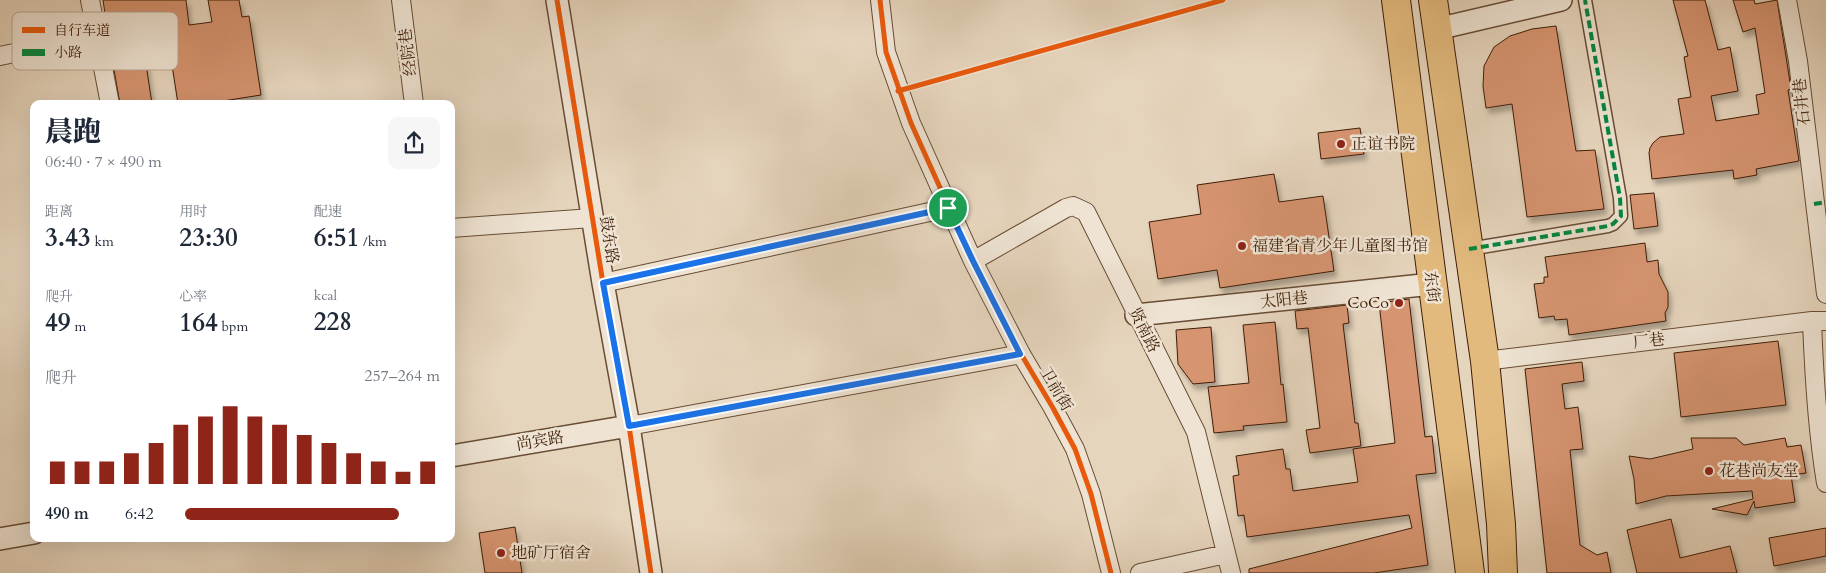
<!DOCTYPE html>
<html lang="zh">
<meta charset="utf-8">
<style>
body{margin:0;font-family:Cardo,"Noto Serif SC",serif;background:#f6f6f7;color:#1f2937;height:100vh;display:flex;flex-direction:column;font-size:19px;white-space:nowrap}
*{box-sizing:border-box;margin:0}
p{font-size:16px;color:#747a83}
.icon{flex:none;width:28px;height:28px;fill:none;stroke:currentColor;stroke-width:2;stroke-linecap:round;stroke-linejoin:round}
.map{position:relative;flex:1;overflow:hidden}
.side{position:absolute;left:30px;top:100px;width:425px;height:442px;display:flex;flex-direction:column;background:#fff;border-radius:10px;box-shadow:0 5px 20px #0002}
.side>*{flex:none}
.pin{position:absolute;display:grid;place-items:center;width:42px;height:42px;color:#fff;margin:-21px;border:2px solid #fff;border-radius:50%;box-shadow:0 1px 5px #0007}
.round{display:grid;place-items:center;flex:none;width:52px;height:52px;border-radius:10px;background:#f6f6f7}
.overview{display:flex;align-items:center;justify-content:space-between;height:85px;padding:0 15px}
h1{font-size:28px;font-weight:800;line-height:38px}
.metrics{display:grid;grid-template-columns:repeat(3,1fr);gap:8px;height:85px;padding:5px 15px}
.metrics div{display:grid;align-content:center}
.metrics b{font-size:25px;font-weight:800}
.metrics small{font-size:14px;font-weight:400}
.metrics p{font-size:14px}
.chart{height:140px;padding:10px 15px}
.chart p{display:flex;justify-content:space-between}
.chart svg{width:100%;height:90px;margin-top:5px;stroke:#8f2418;stroke-width:6}
ul{padding:0 15px;list-style:none;font-size:16px}
li{display:grid;grid-template-columns:80px 60px 1fr;align-items:center;height:38px}
li i{height:12px;border-radius:6px;background:#8f2418}
.map>svg:first-child{display:block}
</style>
<div class="map">
<svg width="1826" height="573" viewBox="0 0 1826 573">
<defs>
<filter id="shadow"><feDropShadow dx="3" dy="5.5" stdDeviation="2.5" flood-color="#0004"/></filter>
</defs>
<rect width="100%" height="100%" fill="#e6d5bd"/>
<filter id="stains"><feTurbulence type="fractalNoise" baseFrequency=".004" numOctaves="4"/><feColorMatrix values="0 0 0 0 .2 0 0 0 0 .09 0 0 0 0 .02 0 0 0 .5 -.17"/></filter>
<radialGradient id="worn" r=".72"><stop offset=".6" stop-color="#630" stop-opacity="0"/><stop offset="1" stop-color="#630" stop-opacity=".3"/></radialGradient>
<path fill="#d6946f" stroke="#3e1e07" filter="url(#shadow)" d="M103,0H186L189,25L212,22L208,0H239L242,17L249,16L261,95L204,104H178L165,19L140,24L152,104H120L109,41Z
M1673,0H1705L1718,50L1730,47L1738,91L1711,96L1716,121L1759,114L1756,95L1765,93L1755,28L1743,32L1733,0H1754L1755,4L1777,0L1787,63L1791,89L1788,90L1799,161L1756,169L1757,175L1734,179L1733,170L1652,179L1649,153L1650,148L1653,143L1660,137L1684,134L1678,99L1691,97L1684,57L1688,56Z
M1556,26L1576,151L1595,150L1604,209L1527,217L1512,104L1486,108L1483,86L1484,66L1494,47L1510,36L1532,29Z
M1360,128L1364,154L1321,159L1318,133Z
M1274,174L1279,202L1323,196L1334,271L1220,288L1217,270L1158,279L1149,222L1201,214L1197,185Z
M1654,193L1658,226L1634,229L1630,195Z
M1645,243L1647,262L1658,260L1659,274L1668,292V307L1665,313L1666,321L1569,335L1567,319L1555,320L1554,316L1539,318L1534,284L1544,283V277H1548L1545,257Z
M1409,299L1425,437L1432,436L1436,473L1416,475L1428,565L1374,573H1249V569L1412,528L1409,515L1247,537L1244,515L1238,516L1233,476L1239,475L1236,456L1283,449L1286,469H1290L1293,491L1358,482L1353,449L1395,443L1379,303Z
M1347,305L1349,323L1343,324L1355,423H1358L1361,446L1310,453L1306,430L1320,428L1308,328L1297,329L1295,311Z
M1275,322L1281,385L1283,384L1287,422L1243,426L1244,430L1214,433L1208,387L1249,383L1243,325Z
M1211,327L1215,382L1193,384L1178,364L1176,330Z
M1778,341L1786,405L1681,417L1674,353Z
M1582,362L1584,381L1562,384L1565,409L1578,407L1583,449L1570,450L1580,545L1597,555L1607,552L1611,573H1547L1525,369Z
M1691,438H1736L1744,445L1785,438L1787,447L1801,445L1806,473L1791,475L1795,502L1755,508L1754,501L1747,515L1712,509L1753,499L1752,491L1666,496L1636,504L1634,479L1629,456L1650,459L1693,449Z
M1671,519L1680,558L1730,546L1737,573H1637L1627,530Z
M515,527L522,573H485L479,533Z
M1826,528V556L1774,566L1769,538Z"/>
<g fill="none" stroke-linecap="round" stroke-linejoin="round">
<g stroke="#684c34" stroke-width="15">
<path id="pedestrian" d="M1469,249L1608,226L1613,224L1621,216L1620,198L1585,0"/>
</g>
<g stroke="#684c34" stroke-width="20">
<path id="minor" d="M90,0L110,104
M401,0L414,104
M880,0L886,52L911,123L973,261L1021,354L1053,408L1075,449L1091,494L1111,573
M1787,0L1798,61L1826,294
M0,56L97,36
M451,228L592,218
M973,261L1066,208L1073,206L1086,212L1196,432L1231,573
M603,283L948,208
M1812,321C1814,375 1817,429 1826,483
M1485,361L1812,321H1826
M629,426L1021,354
M1140,573L1226,554"/>
</g>
<g stroke="#684c34" stroke-width="24">
<path id="tertiary" d="M557,0L603,283L629,426L651,573
M1437,29L1561,0
M1136,315L1432,284
M451,456L629,426
M0,539L34,533"/>
</g>
<g stroke="#3e1e07" stroke-width="30">
<path id="primary" d="M1396,0L1470,573
M1433,0L1485,361L1501,524L1503,573"/>
</g>
<use href="#pedestrian" stroke="#efe4d4" stroke-width="12"/>
<use href="#minor" stroke="#efe4d4" stroke-width="18"/>
<use href="#tertiary" stroke="#efe4d4" stroke-width="21"/>
<use href="#primary" stroke="#e3ba7e" stroke-width="28"/>
<path stroke="#00873e" stroke-width="4" stroke-dasharray="8 4" stroke-linecap="butt" d="M1814,204L1826,202
M1469,249L1608,226L1613,224L1621,216L1620,198L1585,0"/>
<g stroke="#efe4d4" stroke-width="8">
<path id="cycleway" d="M557,0L603,283L629,426L651,573
M880,0L886,52L911,123L973,261L1021,354L1053,408L1075,449L1091,494L1111,573
M898,91L1223,0"/>
</g>
<use href="#cycleway" stroke="#e8590c" stroke-width="5"/>
</g>
<g fill="none" stroke-linecap="round" stroke-linejoin="round">
<g stroke="#fff" stroke-width="10">
<path id="route" d="M948,208L973,261L1020,354L629,426L603,283Z"/>
</g>
<use href="#route" stroke="#1a73e8" stroke-width="6"/>
</g>
<g fill="#8f2418" stroke="#efe4d4" stroke-width="2">
<circle cx="1341" cy="144" r="5"/>
<circle cx="1242" cy="246" r="5"/>
<circle cx="1399" cy="303" r="5"/>
<circle cx="1709" cy="471" r="5"/>
<circle cx="501" cy="553" r="5"/>
</g>
<g text-anchor="middle" dominant-baseline="central" stroke-width="5" stroke-linejoin="round" paint-order="stroke">
<g font-size="16" fill="#3e1e07" stroke="#efe4d4">
<text transform="translate(408 52) rotate(-97)">经院巷</text>
<text transform="translate(1802 102) rotate(-96)">石井巷</text>
<text transform="translate(609 240) rotate(81)">鼓东路</text>
<text transform="translate(1432 287) rotate(83)">东街</text>
<text transform="translate(1284 300) rotate(-6)">太阳巷</text>
<text transform="translate(1144 330) rotate(63)">贤南路</text>
<text transform="translate(1649 341) rotate(-7)">厂巷</text>
<text transform="translate(1056 389) rotate(59)">卫前街</text>
<text transform="translate(540 441) rotate(-10)">尚宾路</text>
</g>
<g font-size="16" fill="#3e1e07" stroke="#efe4d4" text-anchor="start">
<text x="1351" y="144">正谊书院</text>
<text x="1252" y="246">福建省青少年儿童图书馆</text>
<text x="1389" y="303" text-anchor="end">CoCo</text>
<text x="1719" y="471">花巷尚友堂</text>
<text x="511" y="553">地矿厅宿舍</text>
</g>
</g>
<rect x="12" y="12" width="166" height="58" rx="8" fill="#efe4d4" stroke="#baa996" stroke-width="1"/>
<rect x="22" y="27" width="23" height="6" fill="#e8590c"/>
<rect x="22" y="49" width="23" height="7" fill="#00873e"/>
<g font-size="14" fill="#3e1e07">
<text x="54" y="35">自行车道</text>
<text x="54" y="57">小路</text>
</g>
<rect width="100%" height="100%" filter="url(#stains)"/>
<rect width="100%" height="100%" fill="url(#worn)"/>
</svg>
<div class="pin" style="left:948px;top:208px;background:#1e9e55"><svg class="icon" aria-label="arrive" viewBox="0 0 24 24"><path d="M6 21V4h12l-3 4 3 4H6"/></svg></div>
<section class="side">
<div class="overview"><div><h1>晨跑</h1><p>06:40 · 7 × 490 m</p></div><a class="round"><svg class="icon" aria-label="share" viewBox="0 0 24 24"><path d="M12 15V3M7 8l5-5 5 5M5 13v7h14v-7"/></svg></a></div>
<div class="metrics">
<div><p>距离</p><b>3.43<small> km</small></b></div>
<div><p>用时</p><b>23:30</b></div>
<div><p>配速</p><b>6:51<small> /km</small></b></div>
</div>
<div class="metrics">
<div><p>爬升</p><b>49<small> m</small></b></div>
<div><p>心率</p><b>164<small> bpm</small></b></div>
<div><p>kcal</p><b>228</b></div>
</div>
<div class="chart"><p><span>爬升</span>257–264 m</p>
<svg viewBox="0 0 160 44" preserveAspectRatio="none"><path d="M5 44V33M15 44V33M25 44V33M35 44V29M45 44V24M55 44V15M65 44V11M75 44V6M85 44V11M95 44V15M105 44V20M115 44V24M125 44V29M135 44V33M145 44V38M155 44V33"/></svg>
</div>
<ul>
<li><b>490 m</b>6:42<i style="width:84%"></i></li>
</ul>
</section>
</div>
